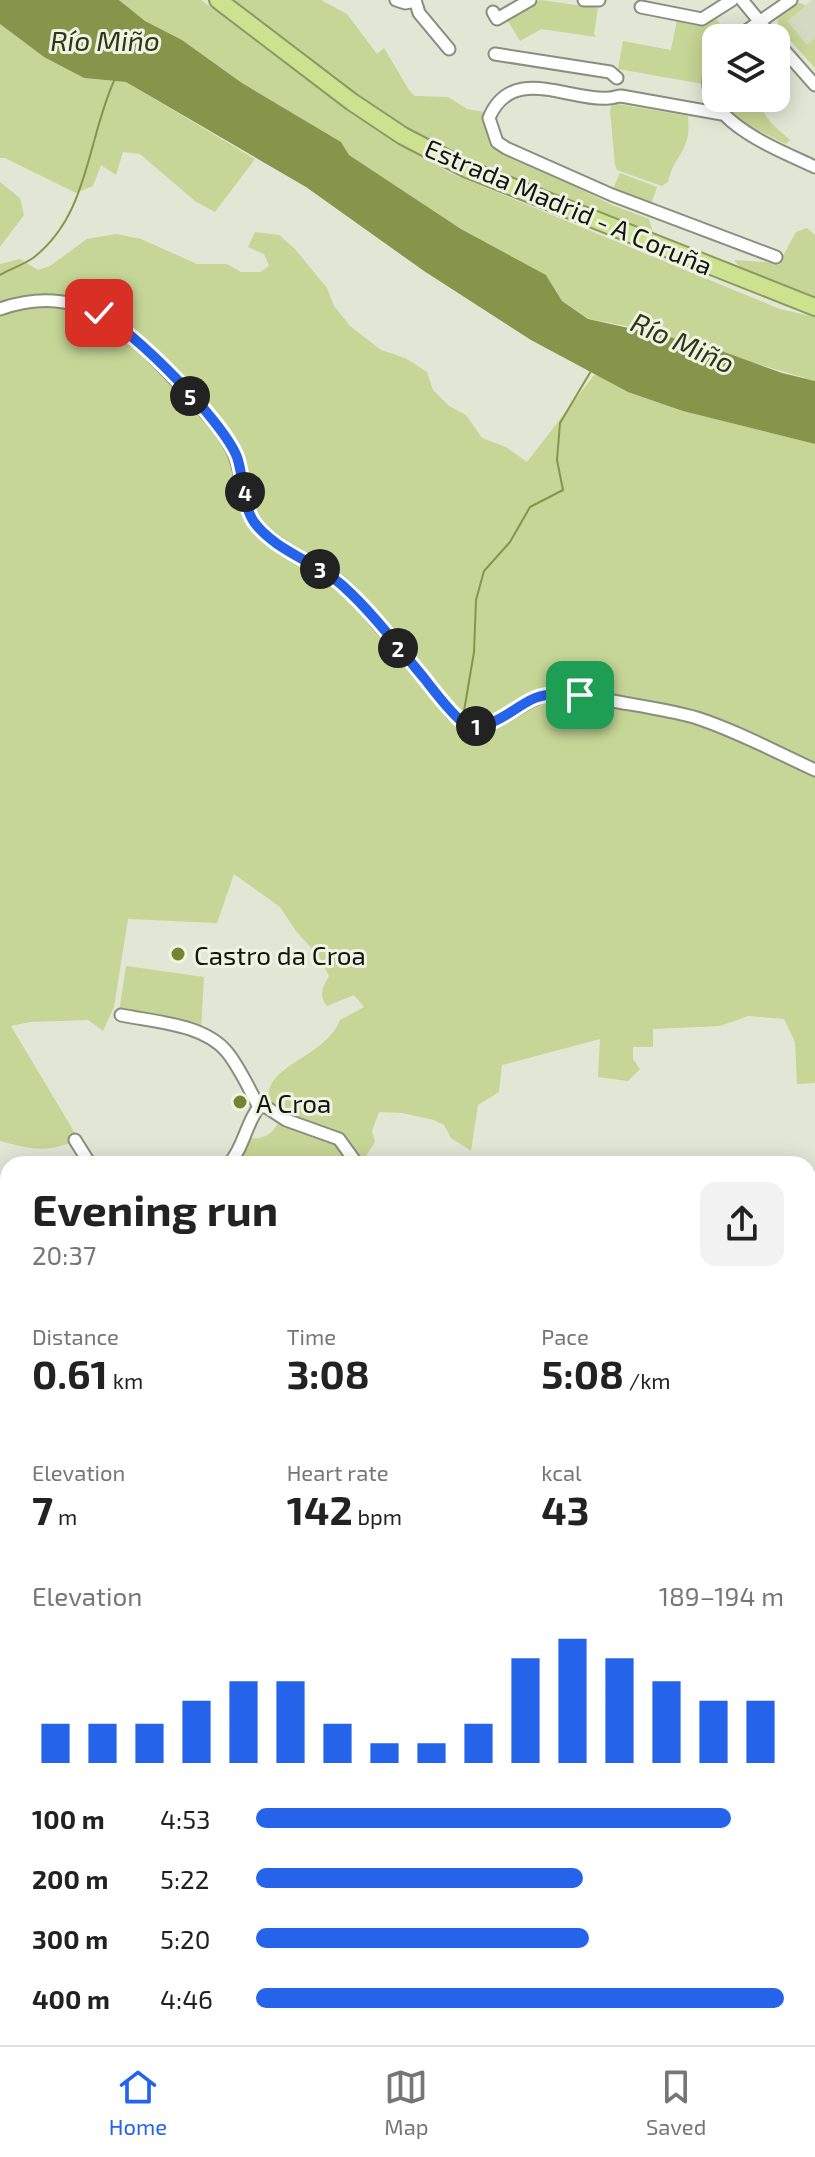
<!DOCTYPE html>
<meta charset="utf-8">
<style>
body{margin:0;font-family:"Exo 2",sans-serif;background:#f2f2f2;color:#222;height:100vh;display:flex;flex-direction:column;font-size:30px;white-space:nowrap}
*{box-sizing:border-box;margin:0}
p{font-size:26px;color:#767676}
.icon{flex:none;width:44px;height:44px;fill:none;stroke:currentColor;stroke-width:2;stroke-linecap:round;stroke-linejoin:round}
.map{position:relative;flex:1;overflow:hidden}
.side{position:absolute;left:0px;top:1156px;width:816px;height:890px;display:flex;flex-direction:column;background:#fff;border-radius:24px 24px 0 0;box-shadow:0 4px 20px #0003}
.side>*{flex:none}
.fabs{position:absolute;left:702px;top:24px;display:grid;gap:16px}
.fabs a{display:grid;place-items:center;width:88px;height:88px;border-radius:16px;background:#fff;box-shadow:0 4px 20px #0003;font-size:40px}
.pin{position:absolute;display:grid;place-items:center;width:68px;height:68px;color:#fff;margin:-34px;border-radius:16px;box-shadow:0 4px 12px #0006}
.km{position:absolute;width:40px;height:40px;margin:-20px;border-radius:50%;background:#222;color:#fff;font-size:22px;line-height:40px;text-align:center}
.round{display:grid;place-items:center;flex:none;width:84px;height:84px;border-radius:16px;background:#f2f2f2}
.summary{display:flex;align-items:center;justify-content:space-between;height:136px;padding:0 32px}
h1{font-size:44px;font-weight:700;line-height:60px}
.stats{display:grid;grid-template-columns:repeat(3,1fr);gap:12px;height:136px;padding:8px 32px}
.stats div{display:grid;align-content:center}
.stats b{font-size:40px;font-weight:700}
.stats small{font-size:22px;font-weight:400}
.stats p{font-size:22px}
.chart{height:224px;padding:16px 32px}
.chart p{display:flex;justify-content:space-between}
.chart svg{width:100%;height:144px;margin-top:8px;stroke:#2563eb;stroke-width:6}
ul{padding:0 32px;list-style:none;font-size:26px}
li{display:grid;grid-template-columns:128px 96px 1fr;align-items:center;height:60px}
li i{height:20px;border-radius:10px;background:#2563eb}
.menu{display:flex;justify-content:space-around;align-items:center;height:112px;border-top:2px solid #e0e0e0;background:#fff;font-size:22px;color:#767676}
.menu a{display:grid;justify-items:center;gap:4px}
.menu .on{color:#2563eb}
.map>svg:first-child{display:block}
</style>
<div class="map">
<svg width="815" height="2045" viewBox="0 0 815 2045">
<rect width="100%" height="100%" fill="#e1e6d5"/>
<path fill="#d3dac2" d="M812,0H815V68L779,28L777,20L799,3L806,5Z"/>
<path fill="#c6d696" d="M119,0H201L358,118L450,173L780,309L815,317V381L632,327L589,319L562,301L546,275L461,229L349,155L341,142L242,83L182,40L145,21Z
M233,0H321L347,14L377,54L384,48L409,90L415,96L448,97L467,109L484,112L488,134L497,147L612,205L649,219L654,236L448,152L382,116Z
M540,0L598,8L594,34L596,37L541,29L520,41L508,21Z
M799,3L806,6L787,21L807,45L815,38V68L778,26L779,18Z
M715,17L728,36L716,38C716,51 704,65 703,84L618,69L623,41L671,50L677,20L703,24Z
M0,24L44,57L84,78L126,82L255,159L215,212L195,201L140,154L123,152L116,175L101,165L93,186L76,193L5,158H0Z
M722,98H754L771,123L790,140L786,144C764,132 732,122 722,98Z
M612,103L688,116C692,153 674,153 668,182L662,186L617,170L615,165L610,110Z
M620,173L657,187L651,204L613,189Z
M0,182L20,198L24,215L0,247Z
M807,228L815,235V296L740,267L734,260L779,263L796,232Z
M255,232L279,235L295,249L327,288L334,306L350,326L381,350L405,358L427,372L433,390L449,406L466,415L482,438L506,447L527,462L595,374C664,411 740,424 815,444V1083L797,1084L795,1042L784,1019L748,1016L720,1026L653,1029V1047H633V1059L640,1069L628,1081L598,1077L600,1039L502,1065L499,1092L478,1105L471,1151L451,1138L444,1125L434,1120L402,1113L379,1112L372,1131L375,1142L362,1162L368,1164H231L248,1138C267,1140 272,1133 282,1118L268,1101C269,1096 268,1091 270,1087C280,1062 327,1053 340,1020L364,1007L354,995L327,1006C318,995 323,987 329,976L320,958L296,931L280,907L234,874L217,923L128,919L114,1007L103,1031L88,1020L30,1022L11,1026L79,1140C43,1153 36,1150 0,1141V264L20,259L38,270L50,266L87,239L116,234L141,239L197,264H227L241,272H260L269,266L264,254L248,247Z
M126,966L204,977L201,1031L119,1012Z
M815,1210V1906L809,1909L808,1214Z"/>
<path fill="#85964b" d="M0,0H119L145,21L182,40L242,83L341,142L349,155L461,229L546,275L562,301L588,319L705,345L782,373L815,381V444L683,411L628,392L531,340L424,271L306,187L126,82L84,78L44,57L0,24Z"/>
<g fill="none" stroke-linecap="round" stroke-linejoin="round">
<path stroke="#85964b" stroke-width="2" d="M721,99L723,98
M0,275C10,269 23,265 33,258C89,215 87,140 114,81
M464,711L474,652L476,600L484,571L510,542L530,507L563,490L557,460L560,423L591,371
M808,1937L815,1939
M563,2045L568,2038"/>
<g stroke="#898e7e" stroke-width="15">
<path id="minor" d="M396,0L405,3L415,1
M415,0L419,13L449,49
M584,0H599
M742,0L773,38
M641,7L702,19L732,0
M493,12L497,19L530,0
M736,38L791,0
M776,41L815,85
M495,54L610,72L617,78
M716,59C682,115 780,150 815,167
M722,114L621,96C617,96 613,98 609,98C570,102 512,63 489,118L497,142L506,148L612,195L776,257
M0,309C84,280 130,331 182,387C200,407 220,425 232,449C244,471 240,504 256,524C278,550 315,562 341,583C358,598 371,616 386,633C408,660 431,686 452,713C492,748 516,695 557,693C575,692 595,698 612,701C640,706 669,710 697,718C737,731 776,752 815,770
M121,1015C155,1022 204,1024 227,1052C240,1068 249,1089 259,1107
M75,1140L90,1164
M229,1164C244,1147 246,1123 259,1107H266L286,1120L339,1139L357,1164
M808,1224L815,1222
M0,1438L8,1410
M326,2038L333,2045
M405,2045V2038"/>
</g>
<g stroke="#8c9a62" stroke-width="20">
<path id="highway" d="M218,0L352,102L403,136L467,169L815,307"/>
</g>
<use href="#minor" stroke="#fff" stroke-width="11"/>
<use href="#highway" stroke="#cde28e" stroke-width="16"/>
</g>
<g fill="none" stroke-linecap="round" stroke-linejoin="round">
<g stroke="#fff" stroke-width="16">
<path id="route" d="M99,313C134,331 223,421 237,457C244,477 242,504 254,522C275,551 317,562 343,586C373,613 398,647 424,678C435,692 446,707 459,719C489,737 509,709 535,698C550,692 565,694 580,695"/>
</g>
<use href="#route" stroke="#2563eb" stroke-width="10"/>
</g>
<g fill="#738434" stroke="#eef3e2" stroke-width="3">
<circle cx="178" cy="954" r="8"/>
<circle cx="240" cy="1102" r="8"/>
</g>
<g text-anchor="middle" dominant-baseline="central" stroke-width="6" stroke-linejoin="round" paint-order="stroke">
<g font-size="26" fill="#13150f" stroke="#eef3e2">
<text transform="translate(569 206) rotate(23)">Estrada Madrid - A Coruña</text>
</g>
<g font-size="26" fill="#13150f" stroke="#eef3e2" text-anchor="start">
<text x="194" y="954">Castro da Croa</text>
<text x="256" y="1102">A Croa</text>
</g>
<g font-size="28" font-style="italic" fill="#2f3615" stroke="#eef3e2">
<text x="105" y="40">Río Miño</text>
<text transform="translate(683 342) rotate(24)">Río Miño</text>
</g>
</g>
</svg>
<div class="fabs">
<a><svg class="icon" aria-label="layers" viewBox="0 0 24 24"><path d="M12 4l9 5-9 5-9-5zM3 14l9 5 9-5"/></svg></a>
</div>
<div class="pin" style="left:580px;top:695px;background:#1e9e55"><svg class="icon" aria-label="arrive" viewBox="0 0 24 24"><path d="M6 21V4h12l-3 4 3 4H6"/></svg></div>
<div class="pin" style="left:99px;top:313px;background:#d93025"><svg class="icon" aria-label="check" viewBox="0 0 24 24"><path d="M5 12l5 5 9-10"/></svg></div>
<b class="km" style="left:476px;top:726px">1</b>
<b class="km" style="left:398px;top:648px">2</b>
<b class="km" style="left:320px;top:569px">3</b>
<b class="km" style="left:245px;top:492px">4</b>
<b class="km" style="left:190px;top:396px">5</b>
<section class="side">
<div class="summary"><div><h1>Evening run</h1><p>20:37</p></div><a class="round"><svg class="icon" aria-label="share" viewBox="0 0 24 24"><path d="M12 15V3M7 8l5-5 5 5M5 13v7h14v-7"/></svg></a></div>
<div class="stats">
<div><p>Distance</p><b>0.61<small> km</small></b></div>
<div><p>Time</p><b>3:08</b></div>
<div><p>Pace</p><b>5:08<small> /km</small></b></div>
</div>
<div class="stats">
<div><p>Elevation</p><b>7<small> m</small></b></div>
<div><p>Heart rate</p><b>142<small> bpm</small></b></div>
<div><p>kcal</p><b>43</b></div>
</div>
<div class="chart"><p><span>Elevation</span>189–194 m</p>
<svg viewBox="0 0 160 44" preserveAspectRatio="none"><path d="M5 44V32M15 44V32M25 44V32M35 44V25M45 44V19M55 44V19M65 44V32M75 44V38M85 44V38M95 44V32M105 44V12M115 44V6M125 44V12M135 44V19M145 44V25M155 44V25"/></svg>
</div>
<ul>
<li><b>100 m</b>4:53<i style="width:90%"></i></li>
<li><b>200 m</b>5:22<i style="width:62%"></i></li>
<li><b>300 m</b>5:20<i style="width:63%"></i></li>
<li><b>400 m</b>4:46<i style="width:100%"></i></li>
</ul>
</section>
</div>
<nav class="menu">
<a class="on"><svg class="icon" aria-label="home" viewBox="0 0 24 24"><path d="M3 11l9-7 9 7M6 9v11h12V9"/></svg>Home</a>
<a><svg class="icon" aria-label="map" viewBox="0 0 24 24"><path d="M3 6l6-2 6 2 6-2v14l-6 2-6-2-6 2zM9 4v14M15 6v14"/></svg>Map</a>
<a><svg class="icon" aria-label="saved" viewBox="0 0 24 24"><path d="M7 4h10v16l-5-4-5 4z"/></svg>Saved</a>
</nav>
